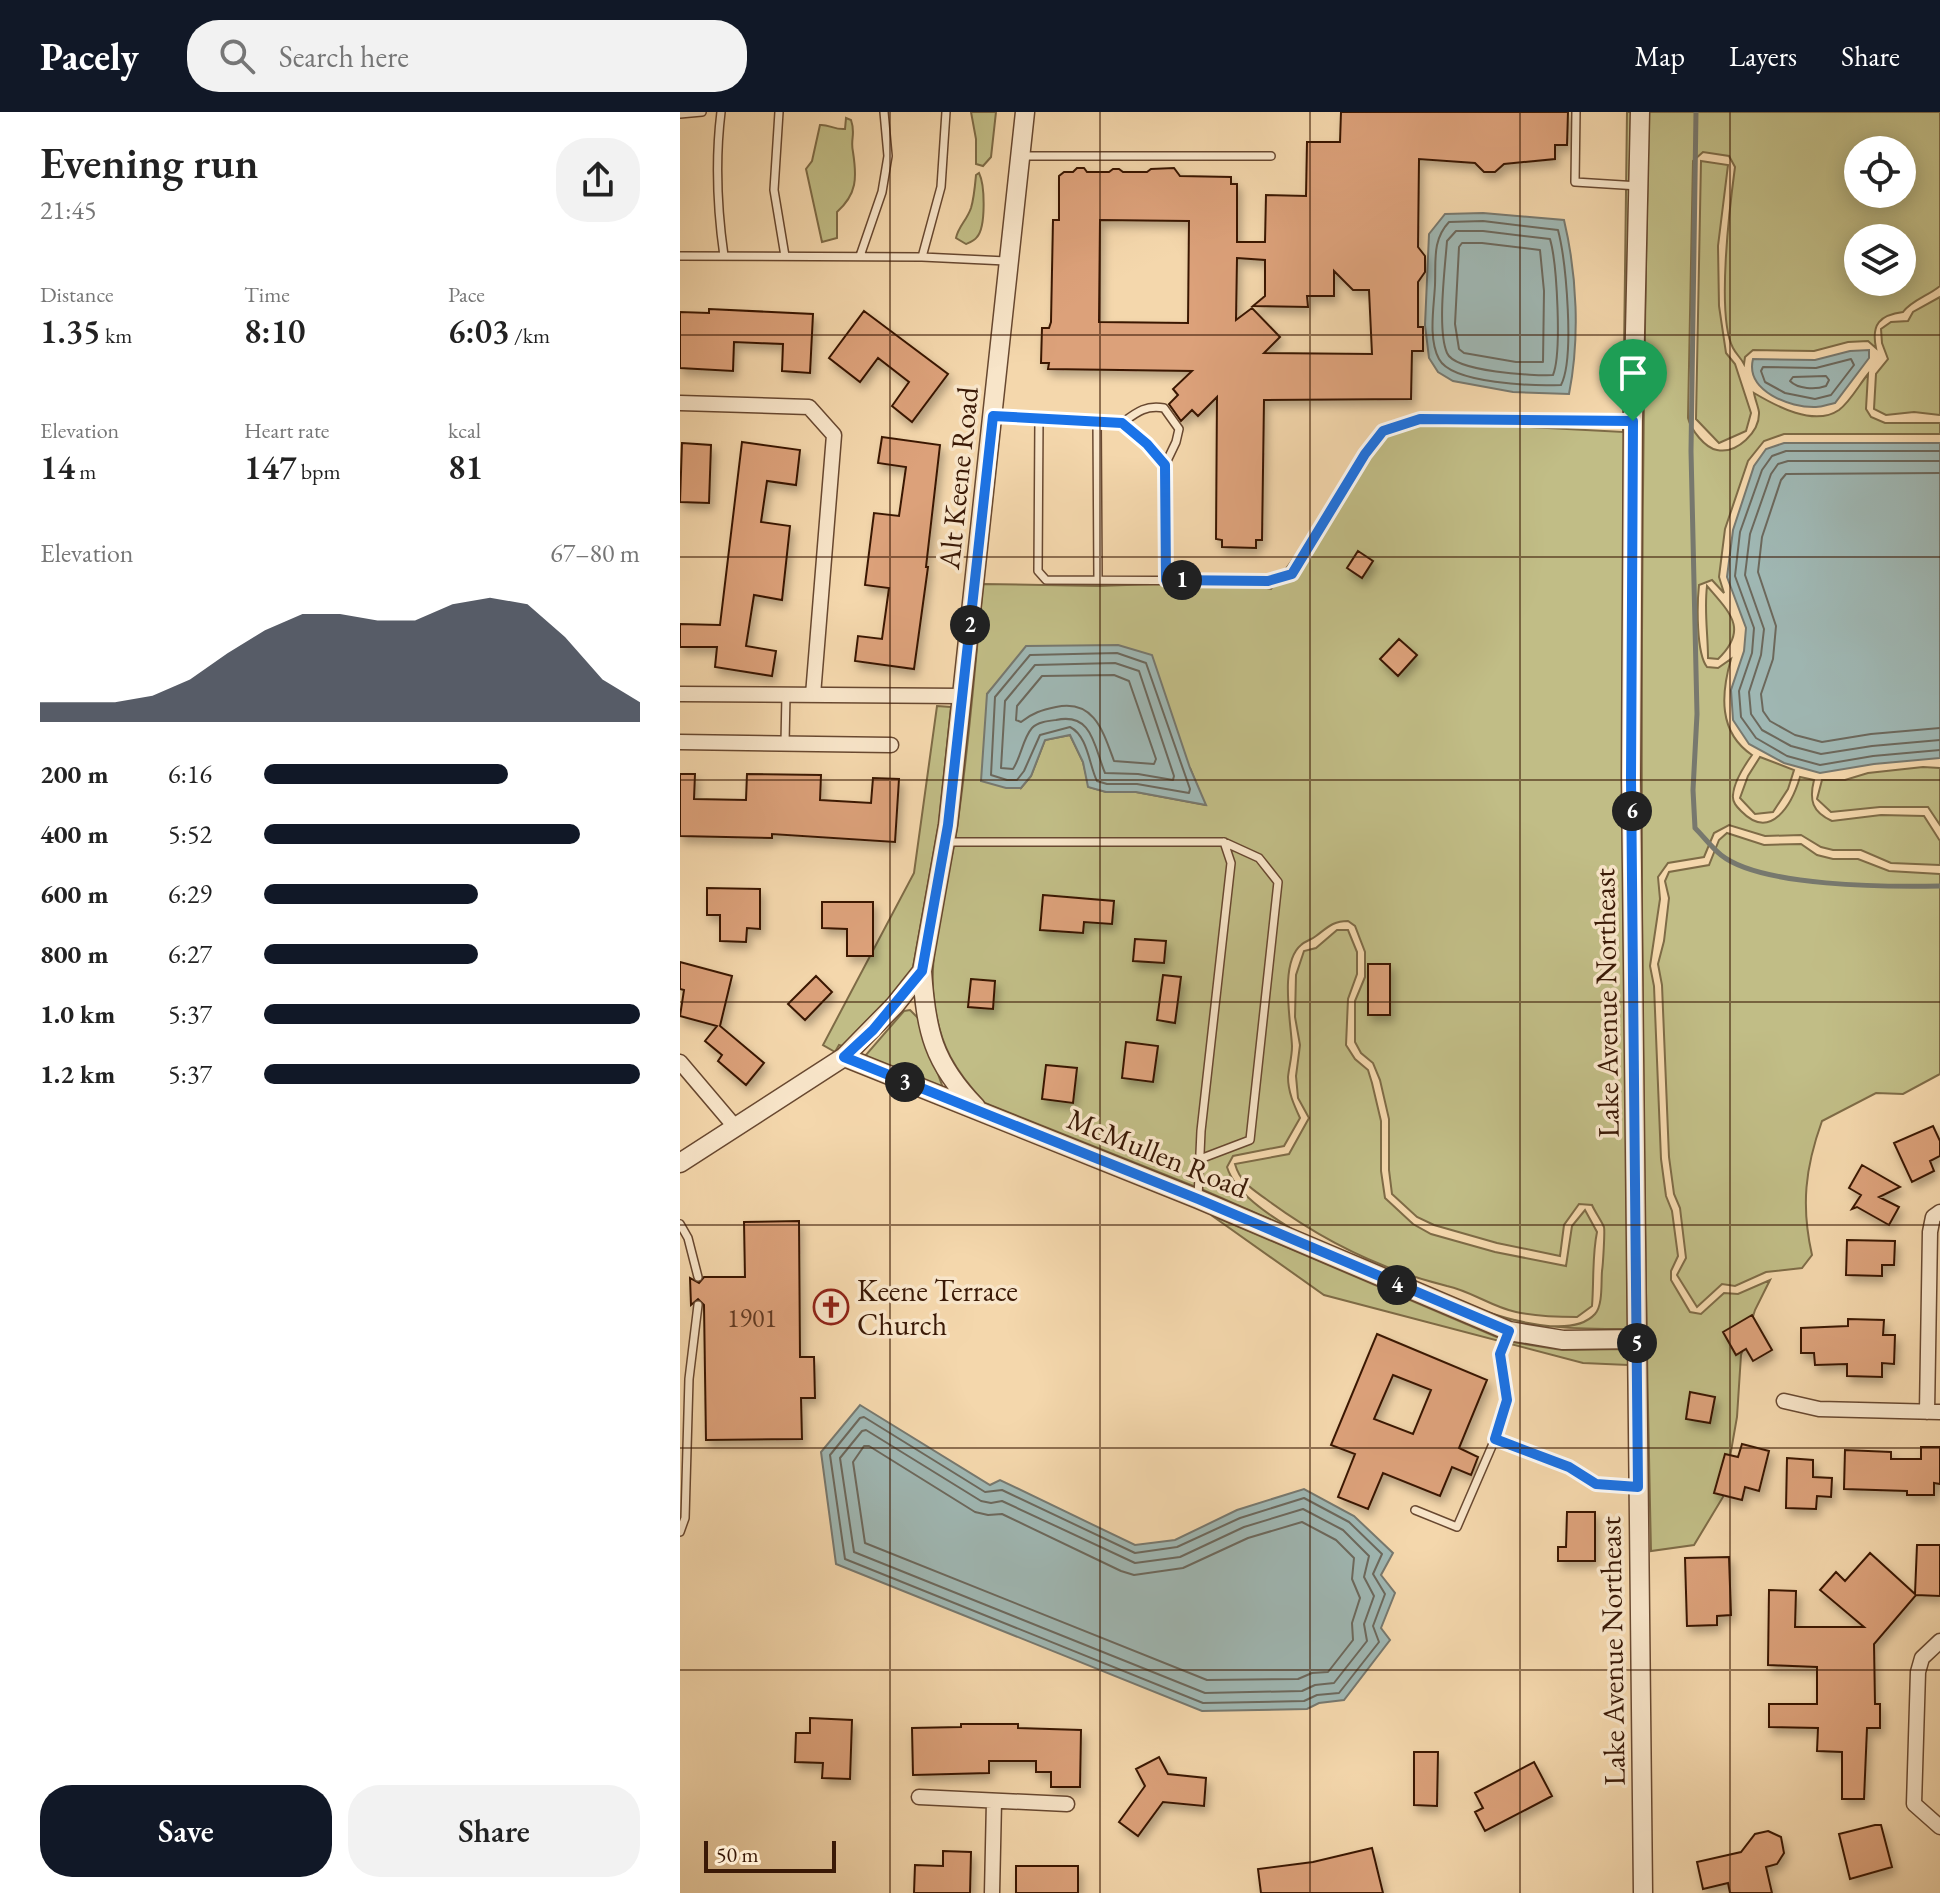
<!DOCTYPE html>
<meta charset="utf-8">
<style>
body{margin:0;font-family:"EB Garamond",serif;background:#f2f2f2;color:#222;height:100vh;display:flex;flex-direction:column;font-size:30px;white-space:nowrap}
*{box-sizing:border-box;margin:0}
p{font-size:26px;color:#767676}
.icon{flex:none;width:44px;height:44px;fill:none;stroke:currentColor;stroke-width:2;stroke-linecap:round;stroke-linejoin:round}
.map{position:relative;flex:1;overflow:hidden}
.drawer{display:flex;flex-direction:column;background:#fff;width:680px}
.drawer>*{flex:none}
.tools{position:absolute;left:1164px;top:24px;display:grid;gap:16px}
.tools a{display:grid;place-items:center;width:72px;height:72px;border-radius:50%;background:#fff;box-shadow:0 4px 20px #0003;font-size:40px}
.scale{position:absolute;left:24px;bottom:20px;width:132px;box-sizing:border-box;padding-left:8px;border:4px solid #3a1906;border-top:0;font-size:22px;line-height:28px;white-space:nowrap;color:#3a1906;-webkit-text-stroke:6px #f8e5c9;paint-order:stroke}
.pin{position:absolute;display:grid;place-items:center;width:68px;height:68px;color:#fff;margin:-82px -34px;border-radius:50% 50% 50% 0;rotate:-45deg;box-shadow:0 0 8px #0007}
.pin .icon{rotate:45deg}
.km{position:absolute;width:40px;height:40px;margin:-20px;border-radius:50%;background:#222;color:#fff;font-size:22px;line-height:40px;text-align:center}
.round{display:grid;place-items:center;flex:none;width:84px;height:84px;border-radius:32px;background:#f2f2f2}
.overview{display:flex;align-items:center;justify-content:space-between;height:136px;padding:0 40px}
h1{font-size:44px;font-weight:600;line-height:60px}
.figures{display:grid;grid-template-columns:repeat(3,1fr);gap:12px;height:136px;padding:8px 40px}
.figures div{display:grid;align-content:center}
.figures b{font-size:34px;font-weight:600}
.figures small{font-size:22px;font-weight:400}
.figures p{font-size:22px}
.chart{height:224px;padding:16px 40px}
.chart p{display:flex;justify-content:space-between}
.chart svg{width:100%;height:144px;margin-top:8px;fill:#111827;opacity:.7}
.action{display:flex;gap:16px;margin-top:auto;padding:16px 40px}
.action a{flex:1;height:92px;border-radius:32px;background:#111827;color:#fff;font-size:32px;font-weight:600;line-height:92px;text-align:center}
.action a+a{background:#f2f2f2;color:#222}
ul{padding:0 40px;list-style:none;font-size:26px}
li{display:grid;grid-template-columns:128px 96px 1fr;align-items:center;height:60px}
li i{height:20px;border-radius:10px;background:#111827}
header{display:flex;align-items:center;gap:48px;box-sizing:border-box;height:112px;padding:0 40px;background:#111827;color:#fff}
header strong{font-size:38px}
nav{display:flex;gap:44px;margin-inline-start:auto;font-size:28px}
.search{width:560px;height:72px;background:#f2f2f2;display:flex;align-items:center;gap:20px;box-sizing:border-box;padding:0 28px;border-radius:32px;color:#767676;font-size:30px}
main{display:flex;flex:1;min-height:0}
.map>svg:first-child{display:block}
</style>
<header>
<strong>Pacely</strong>
<div class="search"><svg class="icon" aria-label="search" viewBox="0 0 24 24"><circle cx="10" cy="10" r="6"/><path d="M15 15l6 6"/></svg>Search here</div>
<nav><a>Map</a><a>Layers</a><a>Share</a></nav>
</header>
<main>
<section class="drawer">
<div class="overview"><div><h1>Evening run</h1><p>21:45</p></div><a class="round"><svg class="icon" aria-label="share" viewBox="0 0 24 24"><path d="M12 15V3M7 8l5-5 5 5M5 13v7h14v-7"/></svg></a></div>
<div class="figures">
<div><p>Distance</p><b>1.35<small> km</small></b></div>
<div><p>Time</p><b>8:10</b></div>
<div><p>Pace</p><b>6:03<small> /km</small></b></div>
</div>
<div class="figures">
<div><p>Elevation</p><b>14<small> m</small></b></div>
<div><p>Heart rate</p><b>147<small> bpm</small></b></div>
<div><p>kcal</p><b>81</b></div>
</div>
<div class="chart"><p><span>Elevation</span>67–80 m</p>
<svg viewBox="0 0 160 44" preserveAspectRatio="none"><path d="M0 44V38L10 38L20 38L30 36L40 31L50 23L60 16L70 11L80 11L90 13L100 13L110 8L120 6L130 8L140 18L150 31L160 38V44z"/></svg>
</div>
<ul>
<li><b>200 m</b>6:16<i style="width:65%"></i></li>
<li><b>400 m</b>5:52<i style="width:84%"></i></li>
<li><b>600 m</b>6:29<i style="width:57%"></i></li>
<li><b>800 m</b>6:27<i style="width:57%"></i></li>
<li><b>1.0 km</b>5:37<i style="width:100%"></i></li>
<li><b>1.2 km</b>5:37<i style="width:100%"></i></li>
</ul>
<div class="action"><a>Save</a><a>Share</a></div>
</section>
<div class="map">
<svg width="1260" height="1781" viewBox="0 0 1260 1781">
<defs>
<filter id="shadow"><feDropShadow dx="3.5" dy="6" stdDeviation="4" flood-color="#0004"/></filter>
</defs>
<rect width="100%" height="100%" fill="#f4d7ac"/>
<filter id="stains"><feTurbulence type="fractalNoise" baseFrequency=".0025" numOctaves="4"/><feColorMatrix values="0 0 0 0 .2 0 0 0 0 .09 0 0 0 0 .02 0 0 0 .5 -.17"/></filter>
<radialGradient id="worn" r=".72"><stop offset=".6" stop-color="#630" stop-opacity="0"/><stop offset="1" stop-color="#630" stop-opacity=".3"/></radialGradient>
<path fill="#c1bd86" stroke="#7e6b46" stroke-width="2" fill-rule="evenodd" d="M291,0H316L311,45L303,54L296,52V27Z
M947,0H951L944,309L942,666L948,1217C898,1217 854,1217 807,1200C834,1209 893,1226 915,1202C923,1193 921,1171 922,1159C923,1153 925,1119 924,1115C921,1108 915,1100 912,1093L899,1092L884,1113L880,1144L817,1131L754,1113L737,1105L712,1082L709,1058V1007L700,968L693,951L681,941L675,930V889L685,865V840L675,814L668,809C653,809 648,815 636,824C631,828 625,829 621,833C599,851 611,910 612,934C612,945 609,955 608,965C608,980 614,993 620,1006L604,1034L553,1044L547,1055C555,1081 589,1103 612,1117L521,1077L305,991C275,959 260,934 254,890C247,838 269,768 277,715C289,635 295,553 303,472L419,474L555,469L591,477L715,308L943,320ZM326,561L510,656L525,693L456,680H426L409,675L403,650L390,623L365,628L351,664L341,676L307,582Z
M969,0H1260V174C1248,184 1232,188 1223,200C1200,203 1191,212 1196,236L1188,229L1168,230L1134,239L1073,238L1065,245L1064,252C1061,246 1056,242 1053,236C1036,205 1050,92 1055,55L1049,44L1023,40L1013,49L1008,306C1011,318 1025,336 1037,338C1057,342 1080,320 1079,300C1078,294 1075,287 1074,281C1096,294 1134,315 1159,298C1170,290 1179,273 1188,262L1186,297L1191,305L1205,311H1260V322H1104L1084,329L1068,349L1045,417L1039,465L1044,481L1032,468L1019,473C1017,492 1016,541 1027,555L1038,556L1051,547C1041,582 1038,620 1072,643C1064,654 1054,669 1053,683C1052,690 1057,695 1061,699C1091,730 1112,692 1120,665L1134,668C1129,688 1132,700 1152,709L1201,703L1244,704L1260,729V753L1211,751L1181,738H1153L1141,735L1121,723L1085,724L1049,713L1034,721L1024,745L988,751L978,765L980,787L970,854L974,874L981,1047L986,1084L992,1099L998,1144L991,1159V1168L1010,1200L1021,1202L1044,1181L1058,1182L1090,1168L1075,1198L1061,1243L1057,1305L1043,1385L1014,1433L971,1439C960,959 958,480 969,0ZM1178,38H1222V82H1178ZM1178,126H1222V170H1178Z
M166,6L171,8C176,22 170,27 173,40C177,66 177,82 157,100V126L142,130L126,57L132,49L140,13C148,12 155,18 165,17Z
M1021,49L1048,53L1038,134L1039,194L1046,241L1055,252L1071,301L1066,319L1039,331L1016,307Z
M299,61C305,73 306,115 297,125C294,129 291,130 286,132L276,126C278,115 287,108 291,96C294,86 295,74 296,63Z
M1260,185V303L1234,300L1206,303L1194,297L1196,262L1208,247L1202,231L1201,217L1211,210L1228,209L1233,200Z
M1027,474C1050,501 1069,517 1038,547L1028,546C1028,522 1024,499 1027,474Z
M257,594L271,595L259,711L233,856L209,886L162,934L159,933L155,940L143,933L234,761Z
M1080,645L1114,658L1108,677L1093,700L1075,702L1060,686L1068,664Z
M1243,655L1260,656V713L1248,695H1200L1151,700L1137,687L1142,668H1165L1188,661Z
M1047,721L1084,733L1121,732L1137,743L1153,747H1178L1209,759L1260,762V962L1223,982L1196,981L1142,1009C1125,1056 1121,1094 1132,1143L1122,1156L1086,1160L1055,1174L1042,1172L1017,1195L997,1163L1006,1146L1000,1096L994,1082L989,1045L982,873L978,852L984,829L989,786L985,769L989,760L1029,753L1039,728Z
M657,818H668L677,840V862L668,887L666,933L675,947L688,958L692,971L701,1009V1059L705,1086L733,1112L751,1122L815,1140L886,1154L892,1114L905,1098L917,1120C912,1144 914,1170 912,1194L897,1205C877,1205 855,1204 836,1200C812,1195 791,1179 767,1174C702,1158 640,1127 586,1087C572,1077 560,1070 555,1052L609,1042L629,1006L618,986L616,964L620,933L615,905L616,863L624,839L636,836Z
M230,898L238,906L263,976L185,944L224,899Z
M531,1103L826,1229L882,1238L948,1237V1253L903,1251L644,1183Z"/>
<path fill="#9fb7b3" stroke="#77786e" stroke-width="2" d="M803,101L884,108C897,163 900,226 889,282L833,280L773,269L758,260L749,246L745,213L749,122L765,102Z
M1189,238V246L1155,291C1149,292 1142,295 1136,295C1110,296 1065,279 1073,247L1135,248L1170,239Z
M1104,331H1260V646L1194,652L1140,661L1104,651L1069,632L1053,608L1051,578L1064,539L1066,516L1047,465L1053,418L1074,354L1086,337Z
M438,533L472,543L510,656L526,693L456,680H426L408,675L403,650L390,623L365,628L351,664L341,676H326L301,669L307,582L346,534Z
M180,1293L310,1373L320,1368L455,1433L495,1428L557,1398L624,1377L674,1404L713,1441L701,1463L715,1481L701,1516L710,1528L664,1588L639,1591L627,1597L522,1599L156,1452L141,1340Z"/>
<g fill="none" stroke-linecap="round" stroke-linejoin="round">
<path stroke="#6c685c" stroke-width="2" d="M803,109L878,118C886,149 895,246 881,273C855,274 772,272 759,247C748,227 754,195 755,173C756,149 752,128 769,110Z
M776,119H803L870,127C877,151 882,241 873,263C854,264 775,260 767,241C757,218 765,156 767,129Z
M782,131H802L860,138L864,179L863,250H836L784,241L779,237L775,212L779,135Z
M1171,247L1174,253L1151,283L1135,287L1105,281L1085,270L1081,259L1083,255L1136,256Z
M1146,264L1149,268L1146,274C1135,278 1118,277 1110,269L1113,265Z
M1260,339H1106L1092,344L1082,358L1060,420L1055,464L1074,516L1072,541L1059,579L1061,605L1076,626L1107,644L1140,653L1193,644L1260,638
M1260,349H1108L1098,352L1091,362L1070,422L1065,463L1084,517L1081,543L1069,580L1071,602L1082,618L1111,634L1141,642L1192,634L1260,628
M1260,361L1106,362L1101,368L1082,425L1078,460L1096,514L1093,547L1081,582L1083,599L1090,609L1115,623L1142,630L1191,622L1260,616
M437,541L466,551L510,677L509,681L457,672H427L417,669C409,653 408,624 390,615L360,623L344,659L337,668H327L311,663L315,585L350,543Z
M435,551L459,559L494,664L493,668L458,662L425,661C414,635 413,600 376,608C368,609 358,610 352,616C343,626 341,645 333,657L321,656L325,589L355,553Z
M434,563L449,569L476,647L474,652L434,649C423,619 414,587 376,595C362,598 352,601 341,610L336,608L337,594L362,564Z
M184,1305L305,1380L322,1378L455,1441L497,1435L560,1406L624,1386L669,1410L702,1442L693,1462L705,1482L693,1514L699,1530L659,1581L637,1583L624,1589L523,1591L165,1447L150,1343L180,1306Z
M186,1318L301,1389L311,1391L322,1389L455,1451L500,1445L564,1415L623,1397L663,1418L689,1444L684,1465L694,1484L684,1512L687,1529L654,1571L635,1573L622,1579L525,1581L174,1440L160,1346L182,1319Z
M184,1334H189L295,1400L308,1403L322,1402L441,1459L454,1463L503,1456L568,1426L622,1410L656,1428L674,1446L672,1467L680,1486L672,1511L673,1528L648,1560L632,1561L618,1567L527,1568L185,1431L173,1350Z"/>
<path stroke="#77786e" stroke-width="5" d="M1016,0L1011,339L1017,602L1013,678L1015,716C1024,725 1032,736 1041,743C1081,775 1208,775 1260,774"/>
</g>
<path fill="#dca17a" stroke="#3a1906" stroke-width="2" fill-rule="evenodd" filter="url(#shadow)" d="M661,0H888L887,33H875V47L824,52L815,60H804L795,51L739,47L738,135L745,144V160L738,170V215H743V239H732L731,287L584,288L582,428H576V436L542,435V428L536,427L537,285L518,304L512,298L501,309L489,292L498,283L493,277L512,259L368,257L369,251H361L362,216H369L371,210L373,108H379V64L384,60H393L397,56H404L407,60H429L433,57H439L443,60H467L471,57L494,56L500,64L551,65V72H557V130H585L586,83L626,84L627,30H660ZM420,108L509,109L508,211L419,210ZM557,146L585,148V184L573,194L628,195L627,184H654V159L673,178H689L692,242L584,241L600,225L572,196L556,208Z
M29,197L133,202L130,261L102,259L103,232L54,230L53,259L0,256V200L29,201Z
M184,199L268,262L232,310L212,294L229,270L198,246L180,270L149,246Z
M202,325L260,333L246,455H248L234,557L175,549L178,524L202,527L209,476L185,473L194,401L219,404L226,355L198,351Z
M62,330L120,338L116,373L87,369L81,410L110,414L102,488L74,483L66,534L96,539L92,564L35,555L37,535H0V512L40,513Z
M2,331L31,333L29,391L0,390Z
M678,439L693,449L682,466L667,456Z
M719,527L737,543L718,564L700,547Z
M0,662H15L14,687L66,688L67,662L141,663L140,688L191,691L193,666L219,667L215,730L92,722V726L0,724Z
M27,776L80,777V817L67,816L66,830L40,829V803H27Z
M363,783L434,789L432,812L404,810L403,821L360,818Z
M142,790H193V844H167V817L142,816Z
M455,827L486,829L484,851L453,849Z
M0,850L52,864L40,914L84,951L66,973L38,949L42,943L25,929L37,914L0,904L4,878L0,877Z
M688,852H710V903H688Z
M483,863L501,865L495,911L477,908Z
M136,864L152,880L125,908L108,892Z
M291,867L315,869L313,897L288,895Z
M446,930L478,934L473,970L442,966Z
M366,953L397,956L393,991L362,987Z
M1253,1014L1260,1029V1044L1250,1049L1254,1059L1232,1070L1214,1031Z
M1182,1053L1220,1075L1199,1085L1219,1095L1209,1113L1177,1095L1172,1097L1181,1083L1169,1076Z
M119,1109L120,1245H134L135,1286H121L122,1327L26,1328L24,1193L18,1187L11,1193L10,1166L19,1171L24,1165H65L64,1110Z
M1167,1128L1215,1129L1214,1153H1202V1164L1166,1163Z
M1072,1203L1092,1238L1073,1249L1066,1237L1056,1243L1043,1220Z
M1168,1207L1204,1208L1203,1223H1215L1214,1252L1202,1251V1265L1167,1264V1252L1135,1253L1134,1241H1121V1216L1168,1214Z
M697,1222L807,1268L779,1336L798,1345L791,1363L772,1355L760,1384L703,1361L688,1397L658,1385L675,1342L651,1333ZM713,1263L751,1278L733,1322L694,1307Z
M1010,1280L1035,1285L1030,1311L1006,1307Z
M1062,1332L1089,1339L1079,1379L1065,1375L1062,1388L1034,1381L1045,1342L1058,1345Z
M1241,1335H1260V1372L1254,1371V1383H1227V1379L1164,1377L1165,1338L1211,1340V1347H1241Z
M1107,1346L1133,1348V1365L1152,1366L1151,1385L1137,1384L1136,1397L1106,1396Z
M887,1400H915V1449H878V1435H886Z
M1237,1433H1260V1484L1236,1483L1194,1532L1195,1592H1200V1616H1187L1184,1687H1162V1640L1137,1639L1138,1616L1089,1615V1592H1137V1555L1088,1553L1089,1478L1116,1479L1115,1515H1184L1140,1478L1156,1460L1165,1469L1190,1441L1235,1482Z
M1049,1445L1051,1503L1037,1504V1513L1007,1514L1005,1446Z
M130,1606L172,1608L170,1667L142,1666L143,1651L115,1650L116,1621H130Z
M281,1612H338V1616L401,1618L400,1675H371V1660H356V1649H309V1661L233,1663L232,1616L281,1615Z
M734,1640H758L757,1694L734,1693Z
M479,1645L488,1662L526,1666L524,1694L483,1690L458,1724L439,1710L465,1674L456,1657Z
M854,1650L872,1684L805,1719L795,1700L803,1696L795,1681Z
M1195,1713H1201L1212,1755L1170,1767L1159,1722Z
M1088,1719L1101,1725L1104,1741L1097,1752L1086,1755L1092,1781H1050L1048,1771L1023,1777L1017,1750L1061,1740L1075,1722Z
M692,1736L703,1781H581L578,1757L633,1750Z
M263,1739L291,1740L290,1781H234L235,1753L263,1754Z
M336,1754H398V1781H336Z"/>
<g fill="none" stroke-linecap="round" stroke-linejoin="round">
<g stroke="#684830" stroke-width="10">
<path id="service" d="M41,0C35,49 37,95 44,144
M99,0L94,78L105,144
M896,0L895,70L959,74
M0,2L22,0
M342,44H591
M0,144L242,145L326,149
M180,144L202,80L208,44L204,0
M242,145L261,75L266,0
M313,304L359,307L358,459L366,468L588,469L612,462L685,342L703,319L740,307L950,309
M359,307L442,311L467,332L485,353L486,468
M417,308L418,468
M442,311C457,300 465,293 484,296L499,317L496,330L485,353
M105,631L106,583
M267,730H544L551,751L521,1019L518,1086
M520,1047L570,1028L598,770L579,746L544,730
M0,1112L8,1126L18,1165
M815,1327L889,1355L916,1372L958,1375
M735,1398L777,1415L815,1327L827,1288L820,1242L828,1221
M0,1420L5,1406L9,1267L18,1193"/>
</g>
<g stroke="#684830" stroke-width="17">
<path id="minor" d="M0,291L129,295L154,323L133,583
M0,582L282,584
M0,630L211,633
M0,950L56,1016
M1104,1289L1139,1297L1260,1300
M1247,1300L1250,1120L1253,1105L1260,1100
M1260,1529L1242,1546L1238,1560L1234,1692L1260,1715
M239,1685L387,1692
M312,1781L314,1689"/>
</g>
<g stroke="#684830" stroke-width="21">
<path id="tertiary" d="M960,0L953,309L951,666L963,1781
M242,859C246,919 253,951 296,995
M164,945L518,1087L829,1219L883,1228L957,1227
M0,1051L164,945L215,893L242,859L268,713L345,0"/>
</g>
<use href="#service" stroke="#f8e5c9" stroke-width="7"/>
<use href="#minor" stroke="#f8e5c9" stroke-width="14"/>
<use href="#tertiary" stroke="#f8e5c9" stroke-width="18"/>
</g>
<g fill="none" stroke-linecap="round" stroke-linejoin="round">
<g stroke="#fff" stroke-width="16">
<path id="route" d="M313,304L442,311L467,332L485,353L486,468L588,469L612,462L685,342L703,319L740,307L953,309L951,666L958,1375L916,1372L889,1355L815,1327L827,1288L820,1242L829,1219L518,1087L164,945L193,918L242,859L268,713Z"/>
</g>
<use href="#route" stroke="#1a73e8" stroke-width="10"/>
</g>
<path fill="none" stroke="#3a1906" stroke-width="2" stroke-opacity="0.55" d="M210,0V1781M420,0V1781M630,0V1781M840,0V1781M1050,0V1781M0,223H1260M0,445H1260M0,668H1260M0,890H1260M0,1113H1260M0,1336H1260M0,1558H1260"/>
<defs>
<g id="church-ring" transform="scale(1.8)"><circle r="9.5" fill="#f8e5c9" stroke="#8f2418" stroke-width="1.5"/><path d="M-1.2-6h2.4v3.5h3.3v2.4h-3.3V6h-2.4V-.1h-3.3v-2.4h3.3Z" fill="#8f2418"/></g>
</defs>
<g fill-rule="evenodd">
<use href="#church-ring" x="151" y="1195"/>
</g>
<g text-anchor="middle" dominant-baseline="central" stroke-width="7" stroke-linejoin="round" paint-order="stroke">
<g font-size="26" fill="#623b23">
<text x="72" y="1206">1901</text>
</g>
<g font-size="30" fill="#3a1906" stroke="#f8e5c9">
<text transform="translate(278 366) rotate(-84)">Alt Keene Road</text>
<text transform="translate(926 891) rotate(-91)">Lake Avenue Northeast</text>
<text transform="translate(478 1041) rotate(22)">McMullen Road</text>
<text transform="translate(932 1539) rotate(-91)">Lake Avenue Northeast</text>
</g>
<g font-size="30" fill="#3a1906" stroke="#f8e5c9" text-anchor="start">
<text x="177" y="1178">Keene Terrace<tspan x="177" dy="34">Church</tspan></text>
</g>
</g>
<rect width="100%" height="100%" filter="url(#stains)"/>
<rect width="100%" height="100%" fill="url(#worn)"/>
</svg>
<div class="tools">
<a><svg class="icon" aria-label="locate" viewBox="0 0 24 24"><circle cx="12" cy="12" r="6"/><path d="M12 2v4M12 18v4M2 12h4M18 12h4"/></svg></a>
<a><svg class="icon" aria-label="layers" viewBox="0 0 24 24"><path d="M12 4l9 5-9 5-9-5zM3 14l9 5 9-5"/></svg></a>
</div>
<div class="scale">50 m</div>
<div class="pin" style="left:953px;top:309px;background:#1e9e55"><svg class="icon" aria-label="arrive" viewBox="0 0 24 24"><path d="M6 21V4h12l-3 4 3 4H6"/></svg></div>
<b class="km" style="left:502px;top:468px">1</b>
<b class="km" style="left:290px;top:513px">2</b>
<b class="km" style="left:225px;top:970px">3</b>
<b class="km" style="left:717px;top:1173px">4</b>
<b class="km" style="left:957px;top:1231px">5</b>
<b class="km" style="left:952px;top:699px">6</b>
</div>
</main>
